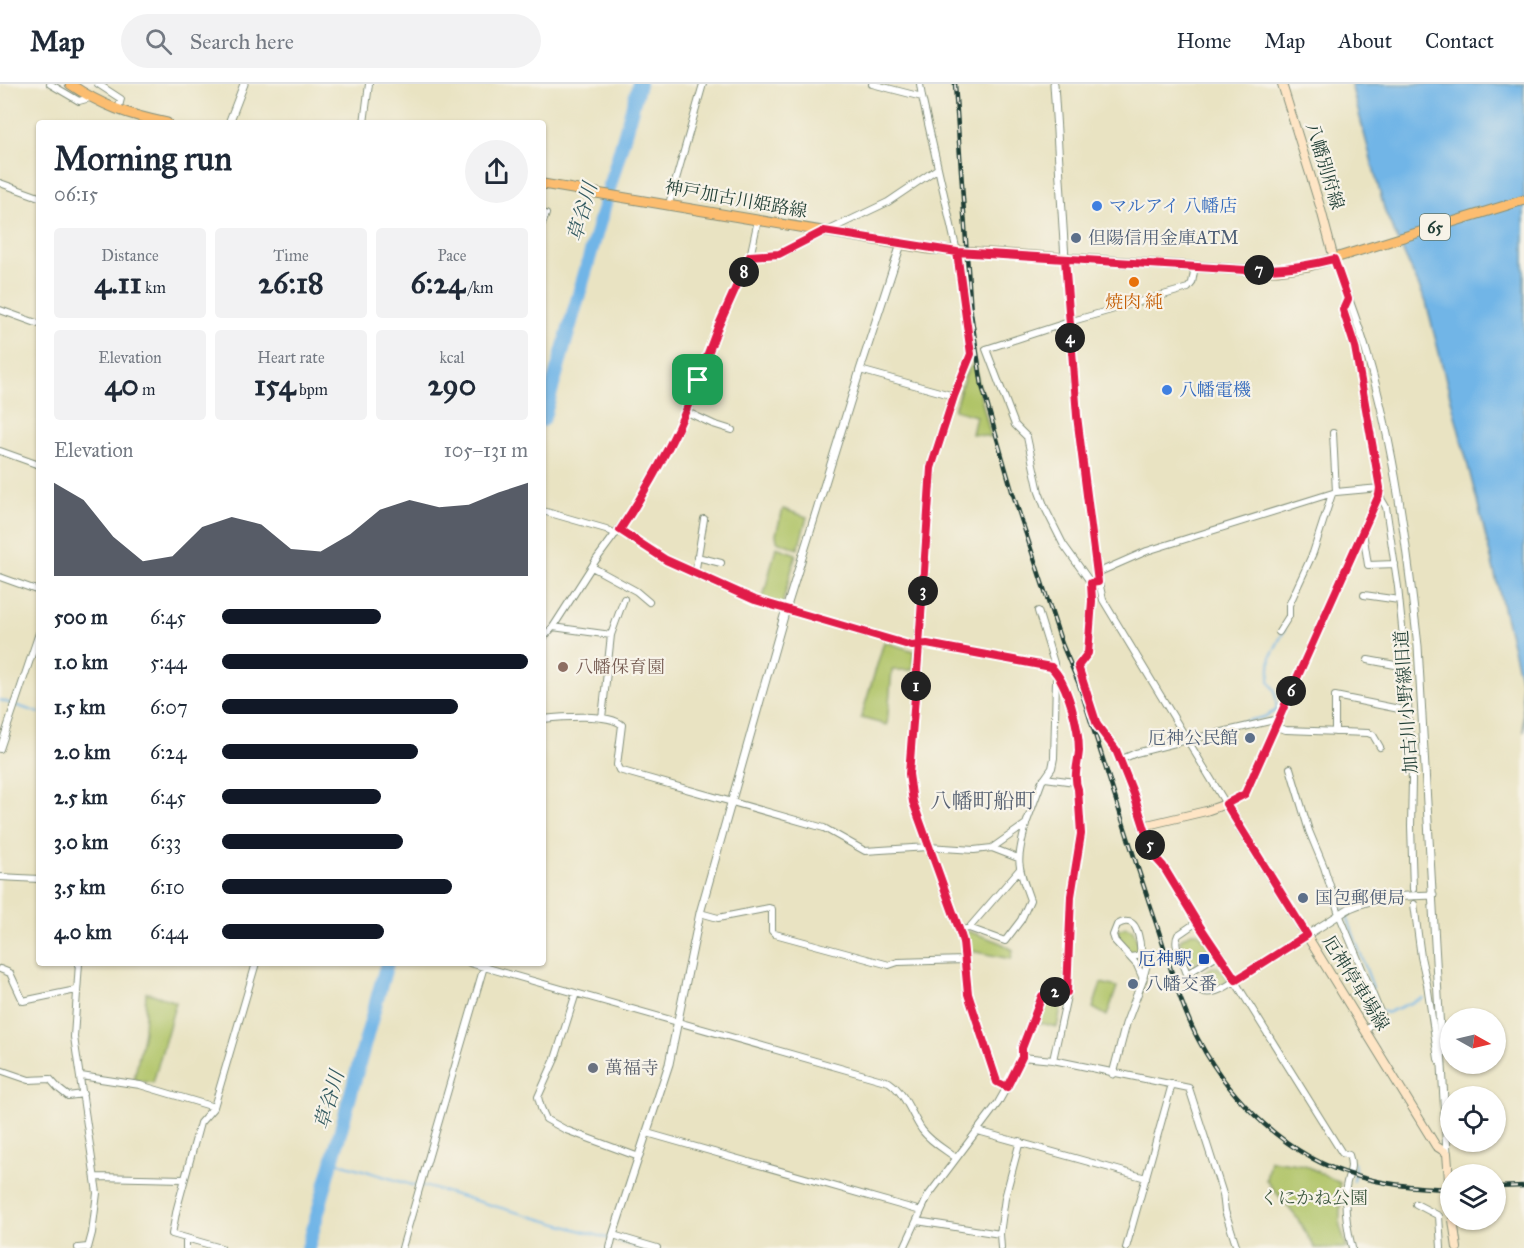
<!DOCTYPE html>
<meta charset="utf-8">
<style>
body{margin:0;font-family:"IM FELL Great Primer","Noto Serif JP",serif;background:#f2f2f3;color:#1f2937;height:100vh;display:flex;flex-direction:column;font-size:22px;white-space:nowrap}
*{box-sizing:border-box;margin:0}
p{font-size:20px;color:#747a83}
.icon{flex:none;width:33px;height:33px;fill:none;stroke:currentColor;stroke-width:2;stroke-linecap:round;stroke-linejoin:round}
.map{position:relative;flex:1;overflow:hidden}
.details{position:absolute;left:36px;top:36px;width:510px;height:846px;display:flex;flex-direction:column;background:#fff;border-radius:6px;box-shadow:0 2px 4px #0004}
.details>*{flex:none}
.needle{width:39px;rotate:98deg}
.tools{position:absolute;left:1440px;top:924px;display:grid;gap:12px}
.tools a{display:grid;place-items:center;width:66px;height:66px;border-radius:50%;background:#fff;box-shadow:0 2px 4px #0004;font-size:30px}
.pin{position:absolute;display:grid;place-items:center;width:51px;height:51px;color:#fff;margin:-26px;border-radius:12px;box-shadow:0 3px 9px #0006}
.km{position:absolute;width:30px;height:30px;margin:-15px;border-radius:50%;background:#222;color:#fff;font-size:16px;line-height:30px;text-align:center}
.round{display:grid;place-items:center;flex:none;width:63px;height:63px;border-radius:32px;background:#f2f2f3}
.summary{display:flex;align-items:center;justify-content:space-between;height:102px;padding:0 18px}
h1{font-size:33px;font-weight:700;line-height:45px}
.stats{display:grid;grid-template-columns:repeat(3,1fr);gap:9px;height:102px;padding:6px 18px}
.stats div{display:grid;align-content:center;border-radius:6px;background:#f2f2f3;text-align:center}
.stats b{font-size:30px;font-weight:700}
.stats small{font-size:16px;font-weight:400}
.stats p{font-size:16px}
.chart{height:168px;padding:12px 18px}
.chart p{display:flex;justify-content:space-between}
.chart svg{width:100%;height:108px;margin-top:6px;fill:#111827;opacity:.7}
ul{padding:0 18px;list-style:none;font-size:20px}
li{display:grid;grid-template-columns:96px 72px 1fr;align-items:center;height:45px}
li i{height:15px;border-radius:8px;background:#111827}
header{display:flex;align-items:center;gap:36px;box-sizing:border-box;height:84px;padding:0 30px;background:#fff;border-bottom:2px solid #e0e1e3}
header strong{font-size:28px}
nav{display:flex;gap:33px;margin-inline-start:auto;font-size:21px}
.search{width:420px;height:54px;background:#f2f2f3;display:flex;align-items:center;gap:15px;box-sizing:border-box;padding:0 21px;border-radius:33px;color:#747a83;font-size:22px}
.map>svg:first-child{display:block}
</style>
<header>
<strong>Map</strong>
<div class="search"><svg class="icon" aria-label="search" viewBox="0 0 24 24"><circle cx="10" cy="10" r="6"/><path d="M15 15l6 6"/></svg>Search here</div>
<nav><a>Home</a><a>Map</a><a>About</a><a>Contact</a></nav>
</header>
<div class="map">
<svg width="1524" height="1164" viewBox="0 0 1524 1164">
<rect width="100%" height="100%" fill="#f7f3e8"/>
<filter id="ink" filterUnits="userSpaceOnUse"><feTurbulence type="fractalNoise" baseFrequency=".0167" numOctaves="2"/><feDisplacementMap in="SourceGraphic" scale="12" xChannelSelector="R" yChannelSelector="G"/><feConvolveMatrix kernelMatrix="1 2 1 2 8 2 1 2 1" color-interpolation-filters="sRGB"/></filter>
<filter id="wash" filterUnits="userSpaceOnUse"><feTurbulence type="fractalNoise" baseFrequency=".008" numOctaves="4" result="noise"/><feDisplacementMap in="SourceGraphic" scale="24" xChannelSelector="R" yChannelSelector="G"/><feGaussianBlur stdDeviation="1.35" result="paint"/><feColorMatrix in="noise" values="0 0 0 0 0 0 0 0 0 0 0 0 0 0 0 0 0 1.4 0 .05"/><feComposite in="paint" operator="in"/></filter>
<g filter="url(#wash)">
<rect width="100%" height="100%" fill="#e9e3c2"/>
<path fill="#b0c467" stroke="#68804e" stroke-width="1.5" d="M975,277L980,310L991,353L972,350L976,332L954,326L965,291Z
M783,425L807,433L798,465L777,457L776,450Z
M776,463L796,470L782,521L763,514Z
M884,558L914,567L912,586H892L887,641L861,634Z
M1126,843L1133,846L1139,862L1138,868L1135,870L1130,869L1118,854V846Z
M967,847L997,857L1013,866L1011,875L967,866L965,849Z
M1192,848H1197C1203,853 1209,861 1209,869L1191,883L1187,878L1180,858L1181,855Z
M1212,883H1218L1227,893V897L1218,903L1203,902L1198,897L1199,891Z
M1101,899L1117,903L1107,932L1093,924Z
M146,908L176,918L153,999L134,996L144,947Z
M1059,908V913L1063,914L1057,943L1036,938L1044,913Z
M1270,1076L1305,1081L1340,1099V1142L1347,1164H1315L1297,1134L1266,1096Z"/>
<path fill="#71b5e7" stroke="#48798e" stroke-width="1.5" d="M1351,0H1524V648L1521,598L1481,433L1426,218L1385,128Z"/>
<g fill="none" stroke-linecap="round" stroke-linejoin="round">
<path stroke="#71b5e7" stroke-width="2" d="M0,616L39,629
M1234,640L1264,633L1277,626L1275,607L1269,597L1271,572L1285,545
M1338,808L1373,904
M1382,926L1386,929L1423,914
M333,1077L412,1101L424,1102L642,1164
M1353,1097L1355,1086L1354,1078"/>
<path stroke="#71b5e7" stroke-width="14" d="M543,336L639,0
M308,1164L387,879"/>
</g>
</g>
<g filter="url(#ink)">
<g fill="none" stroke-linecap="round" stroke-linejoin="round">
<g stroke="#84907b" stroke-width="8">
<path id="minor" d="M50,0L79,17L90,14
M98,0L121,15L118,26
M872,0L922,13L957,168L971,260V270L954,312L931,384L909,690L914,722L963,858L968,910L997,997L1007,1003L998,1019L928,1112L904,1164
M920,0L922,13
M364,39L369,0
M0,99L39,113
M669,120L703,0
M543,129L546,130L543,138
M750,173L758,136
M1065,175L1077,332L1097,489L1103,516L1226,720L1245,710L1379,411
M1195,182L1192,199L1188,204L1069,238L986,265L1015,341L1027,353L1039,408L1045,424L1063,460L1091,499L1092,517L1088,569L1078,582L1097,641L1116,666L1134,711L1153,771L1163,782L1342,1069L1349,1071C1354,1086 1348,1089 1346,1103C1344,1124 1347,1144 1352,1164
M1348,215L1343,226L1355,263L1380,404L1379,411L1386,423L1398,503L1406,583L1412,696L1411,742L1413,805
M0,226L39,240
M860,286L954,312
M687,328L713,340L732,346
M1333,349L1336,408
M0,367L39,381
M543,427L606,445L616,450
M620,446L666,476L755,516L912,562L927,560L1051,583C1068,599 1079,644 1079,667C1078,680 1073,693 1078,705L1081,750L1071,812L1067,912L1053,976
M1363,448L1368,481L1395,480
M697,473L721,479
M592,483L636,507L649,518
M1097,489L1147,467L1336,408L1380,404
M695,490L704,435
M0,493L39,507
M1364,511L1399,516
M1038,527L1054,579V586
M553,543L611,551
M1279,548L1289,532V521L1313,469L1332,410
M543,554L553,543L596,476L633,426L674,353L687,328L718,243L750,173L779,170L888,118L937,85
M1368,576L1406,583
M602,634L611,551L624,515
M543,635C561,633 609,629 622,641L617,681L619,686L824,744L865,767L928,763L974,766L992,764L1026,740L1042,697L1045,694L1075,698
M1275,643L1286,646L1368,649L1373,651L1380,663
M1335,648V612L1409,627
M1188,656L1279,635
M0,665L39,549
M1120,676L1136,669L1187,656
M1290,684L1309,747L1324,783L1339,830L1381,930L1366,947
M1045,694L1052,684L1054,674L1056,596L1060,593
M992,764L1018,774
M0,793L39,795
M1414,820L1421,873L1427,900L1438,975L1442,980
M700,829L718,834L769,824L772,825V847L775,850L889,881L898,878L965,876
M1197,838L1178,851C1173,860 1180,872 1184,882C1195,914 1210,915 1236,896C1247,888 1260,881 1272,873
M969,844L1019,786
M959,847L969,844L1005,857L1021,836L1030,816C1017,780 1016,777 1026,741
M1141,864L1147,880L1143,895
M1130,873L1137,872L1140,869C1141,861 1138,838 1128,838C1125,837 1120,839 1117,841L1113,851L1115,857L1137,881L1143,895
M79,879L74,953L97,1109L92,1149L88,1164
M470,879L889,998C906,1010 911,1030 922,1046C931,1058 944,1065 956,1074
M0,885L10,889L23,917L76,906
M1187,890L1219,870
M576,909L555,975L538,1013L541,1024L546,1035L566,1046L639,1073
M1022,973L1053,976L1189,1004L1223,1110L1225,1127L1237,1164
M0,986L29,996L50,995L59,1005L68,1012L83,1010
M81,992L140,1001L214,1023
M1007,1003L1022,973L1021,964L1042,911L1052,908H1067
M978,1047L1146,1094
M647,1049L921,1127
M96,1093L184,1095
M1416,1120L1439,1132L1441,1164
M917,1137L1000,1150L1001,1164
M1000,1150L1005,1114L1020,1057
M186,1154V1164
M78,1164L88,1163
M221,1164L172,1150L177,1124L200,1039L214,1023L256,879
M402,1164L485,879
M610,1164L613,1151L657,1164
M1126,1164L1172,1000"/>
</g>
<g stroke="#84907b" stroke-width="9">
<path id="tertiary" d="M1054,0L1065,175
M229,39L244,0
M1334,175C1345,206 1358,238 1367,270C1395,365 1407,464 1418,562L1447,1069
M1272,873L1350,824C1377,812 1404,812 1433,811
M1113,990L1126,940L1143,895
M613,1151L669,980L700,829L784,532L860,286L901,160"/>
</g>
<g stroke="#84907b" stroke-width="10">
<path id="secondary" d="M1282,0L1320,122L1334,175
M1143,742L1206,727L1226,720L1436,1062L1447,1069L1450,1111
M1453,1136L1457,1164"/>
</g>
<g stroke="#84907b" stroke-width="11">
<path id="primary" d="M70,0C102,22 129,31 167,39
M543,100L929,165L1245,186H1277L1309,182L1524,116"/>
</g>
<use href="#minor" stroke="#fff" stroke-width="6"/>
<use href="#tertiary" stroke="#fff" stroke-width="7"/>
<use href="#secondary" stroke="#fee5c5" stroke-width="8"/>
<use href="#primary" stroke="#fcbd6f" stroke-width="9"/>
<g stroke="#1f3d34" stroke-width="4.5">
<path id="rail" d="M955,0L971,229L982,302L1012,407L1062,560L1079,600C1104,678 1128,756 1154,833C1168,873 1179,920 1199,957C1231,1017 1289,1074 1356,1092C1387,1101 1419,1104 1450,1105
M1496,1103L1524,1102"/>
</g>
<use href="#rail" stroke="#f7f3e8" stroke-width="2" stroke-dasharray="7" stroke-linecap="butt"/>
</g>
</g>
<g fill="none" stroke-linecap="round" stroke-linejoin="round" filter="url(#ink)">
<g stroke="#fff" stroke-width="12">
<path id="route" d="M698,296C679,349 651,399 620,446L666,476L755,516L912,562L919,561L909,690L913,718L959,845L963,858L968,910L997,998L1007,1003L1022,973V964L1042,912L1052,908H1067L1071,812L1081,750L1078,705C1073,693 1078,680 1079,667C1079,644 1068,599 1051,583L927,560L919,561L931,384L954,312L971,270L957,168L1065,175L1077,332L1098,498L1091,499L1092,517L1088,569L1078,582L1097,641L1116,666L1134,711L1153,771L1163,782L1197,838L1236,896L1307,851L1226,720L1245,710L1379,411L1380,404L1355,263L1343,226L1348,215L1334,175C1304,183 1276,186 1245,186L957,168L824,147L779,170L750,172L718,243L698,296"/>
</g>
<use href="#route" stroke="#e11d48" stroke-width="8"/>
</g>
<g fill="#3f7fe0" stroke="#f7f3e8" stroke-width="2">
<circle cx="1097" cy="122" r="6"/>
<circle cx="1167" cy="306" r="6"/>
</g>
<g fill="#5c6f8a" stroke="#f7f3e8" stroke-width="2">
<circle cx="1076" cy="154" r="6"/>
<circle cx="1250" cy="654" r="6"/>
<circle cx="1303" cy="814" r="6"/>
<circle cx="1133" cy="900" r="6"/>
</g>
<circle fill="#e8710a" stroke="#f7f3e8" stroke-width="2" cx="1134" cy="198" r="6"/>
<circle fill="#8d6e63" stroke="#f7f3e8" stroke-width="2" cx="563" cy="583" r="6"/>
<rect fill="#1a4fb4" stroke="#f7f3e8" stroke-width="2" x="1198" y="869" width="12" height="12" rx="3"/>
<circle fill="#6b7280" stroke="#f7f3e8" stroke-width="2" cx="593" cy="984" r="6"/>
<g text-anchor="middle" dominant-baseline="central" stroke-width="4.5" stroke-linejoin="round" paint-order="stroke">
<rect fill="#f7f3e8" stroke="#60746a" stroke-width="1.5" x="1420" y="130" width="30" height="26" rx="4.5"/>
<g font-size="16" font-weight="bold" fill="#1f3d34">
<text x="1435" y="143">65</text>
</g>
<g font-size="18" fill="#1f3d34" stroke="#f7f3e8">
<text transform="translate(1325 82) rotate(73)">八幡別府線</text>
<text transform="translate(736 115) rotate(10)">神戸加古川姫路線</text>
<text transform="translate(1406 618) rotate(-94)">加古川小野線旧道</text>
<text transform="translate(1356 899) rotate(58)">厄神停車場線</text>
</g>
<g font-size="18" fill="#366cbe" stroke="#f7f3e8" text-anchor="start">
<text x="1109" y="122">マルアイ 八幡店</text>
<text x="1179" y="306">八幡電機</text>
</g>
<g font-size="18" fill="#4e5e75" stroke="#f7f3e8" text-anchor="start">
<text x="1088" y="154">但陽信用金庫ATM</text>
<text x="1238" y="654" text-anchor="end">厄神公民館</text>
<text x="1315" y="814">国包郵便局</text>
<text x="1145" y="900">八幡交番</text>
</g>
<g font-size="18" fill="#c56008" stroke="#f7f3e8">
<text x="1134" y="218">焼肉 純</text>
</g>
<g font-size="18" fill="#785e54" stroke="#f7f3e8" text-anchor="start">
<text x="575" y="583">八幡保育園</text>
</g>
<g font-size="18" fill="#164399" stroke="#f7f3e8" text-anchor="end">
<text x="1192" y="875">厄神駅</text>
</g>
<g font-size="18" fill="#5b616d" stroke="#f7f3e8" text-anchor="start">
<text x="605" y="984">萬福寺</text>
</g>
<g font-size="18" fill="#3c583e" stroke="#f7f3e8">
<text x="1314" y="1114">くにかね公園</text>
</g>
<g font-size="20" font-style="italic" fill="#345b61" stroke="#f7f3e8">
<text transform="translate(582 128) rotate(-74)">草谷川</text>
<text transform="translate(329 1016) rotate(-74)">草谷川</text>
</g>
<g font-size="21" fill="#596373" stroke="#f7f3e8">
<text x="983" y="717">八幡町船町</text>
</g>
</g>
</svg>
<div class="tools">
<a><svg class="needle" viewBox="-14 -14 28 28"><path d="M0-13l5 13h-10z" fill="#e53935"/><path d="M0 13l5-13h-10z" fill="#747a83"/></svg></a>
<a><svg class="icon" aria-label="locate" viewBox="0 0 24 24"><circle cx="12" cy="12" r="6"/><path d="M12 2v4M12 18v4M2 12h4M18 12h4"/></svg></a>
<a><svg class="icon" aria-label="layers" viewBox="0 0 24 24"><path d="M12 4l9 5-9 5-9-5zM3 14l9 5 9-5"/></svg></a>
</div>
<div class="pin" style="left:698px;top:296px;background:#1e9e55"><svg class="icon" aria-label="arrive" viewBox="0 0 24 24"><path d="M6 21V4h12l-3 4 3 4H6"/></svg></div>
<b class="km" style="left:916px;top:602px">1</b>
<b class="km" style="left:1055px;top:908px">2</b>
<b class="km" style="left:923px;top:507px">3</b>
<b class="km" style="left:1070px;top:254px">4</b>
<b class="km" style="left:1150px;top:761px">5</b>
<b class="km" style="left:1291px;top:607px">6</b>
<b class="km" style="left:1259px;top:186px">7</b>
<b class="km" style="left:744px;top:188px">8</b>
<section class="details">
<div class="summary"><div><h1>Morning run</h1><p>06:15</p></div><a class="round"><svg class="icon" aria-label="share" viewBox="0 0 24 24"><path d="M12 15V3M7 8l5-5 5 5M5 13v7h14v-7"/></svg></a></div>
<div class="stats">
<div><p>Distance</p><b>4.11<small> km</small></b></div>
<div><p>Time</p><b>26:18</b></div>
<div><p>Pace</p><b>6:24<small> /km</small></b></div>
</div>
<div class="stats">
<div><p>Elevation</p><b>40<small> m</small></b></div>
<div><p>Heart rate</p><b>154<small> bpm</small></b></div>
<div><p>kcal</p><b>290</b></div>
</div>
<div class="chart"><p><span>Elevation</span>105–131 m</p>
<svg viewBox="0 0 160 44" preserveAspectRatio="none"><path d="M0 44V6L10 13L20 28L30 38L40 36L50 24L60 20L70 23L80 33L90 34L100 27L110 17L120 13L130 16L140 15L150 10L160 6V44z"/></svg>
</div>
<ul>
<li><b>500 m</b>6:45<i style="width:52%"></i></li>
<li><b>1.0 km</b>5:44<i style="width:100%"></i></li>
<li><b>1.5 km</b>6:07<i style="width:77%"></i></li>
<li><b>2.0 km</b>6:24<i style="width:64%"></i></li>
<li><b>2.5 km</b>6:45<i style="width:52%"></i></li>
<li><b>3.0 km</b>6:33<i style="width:59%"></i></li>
<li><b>3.5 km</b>6:10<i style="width:75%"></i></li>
<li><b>4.0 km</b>6:44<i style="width:53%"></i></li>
</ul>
</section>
</div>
